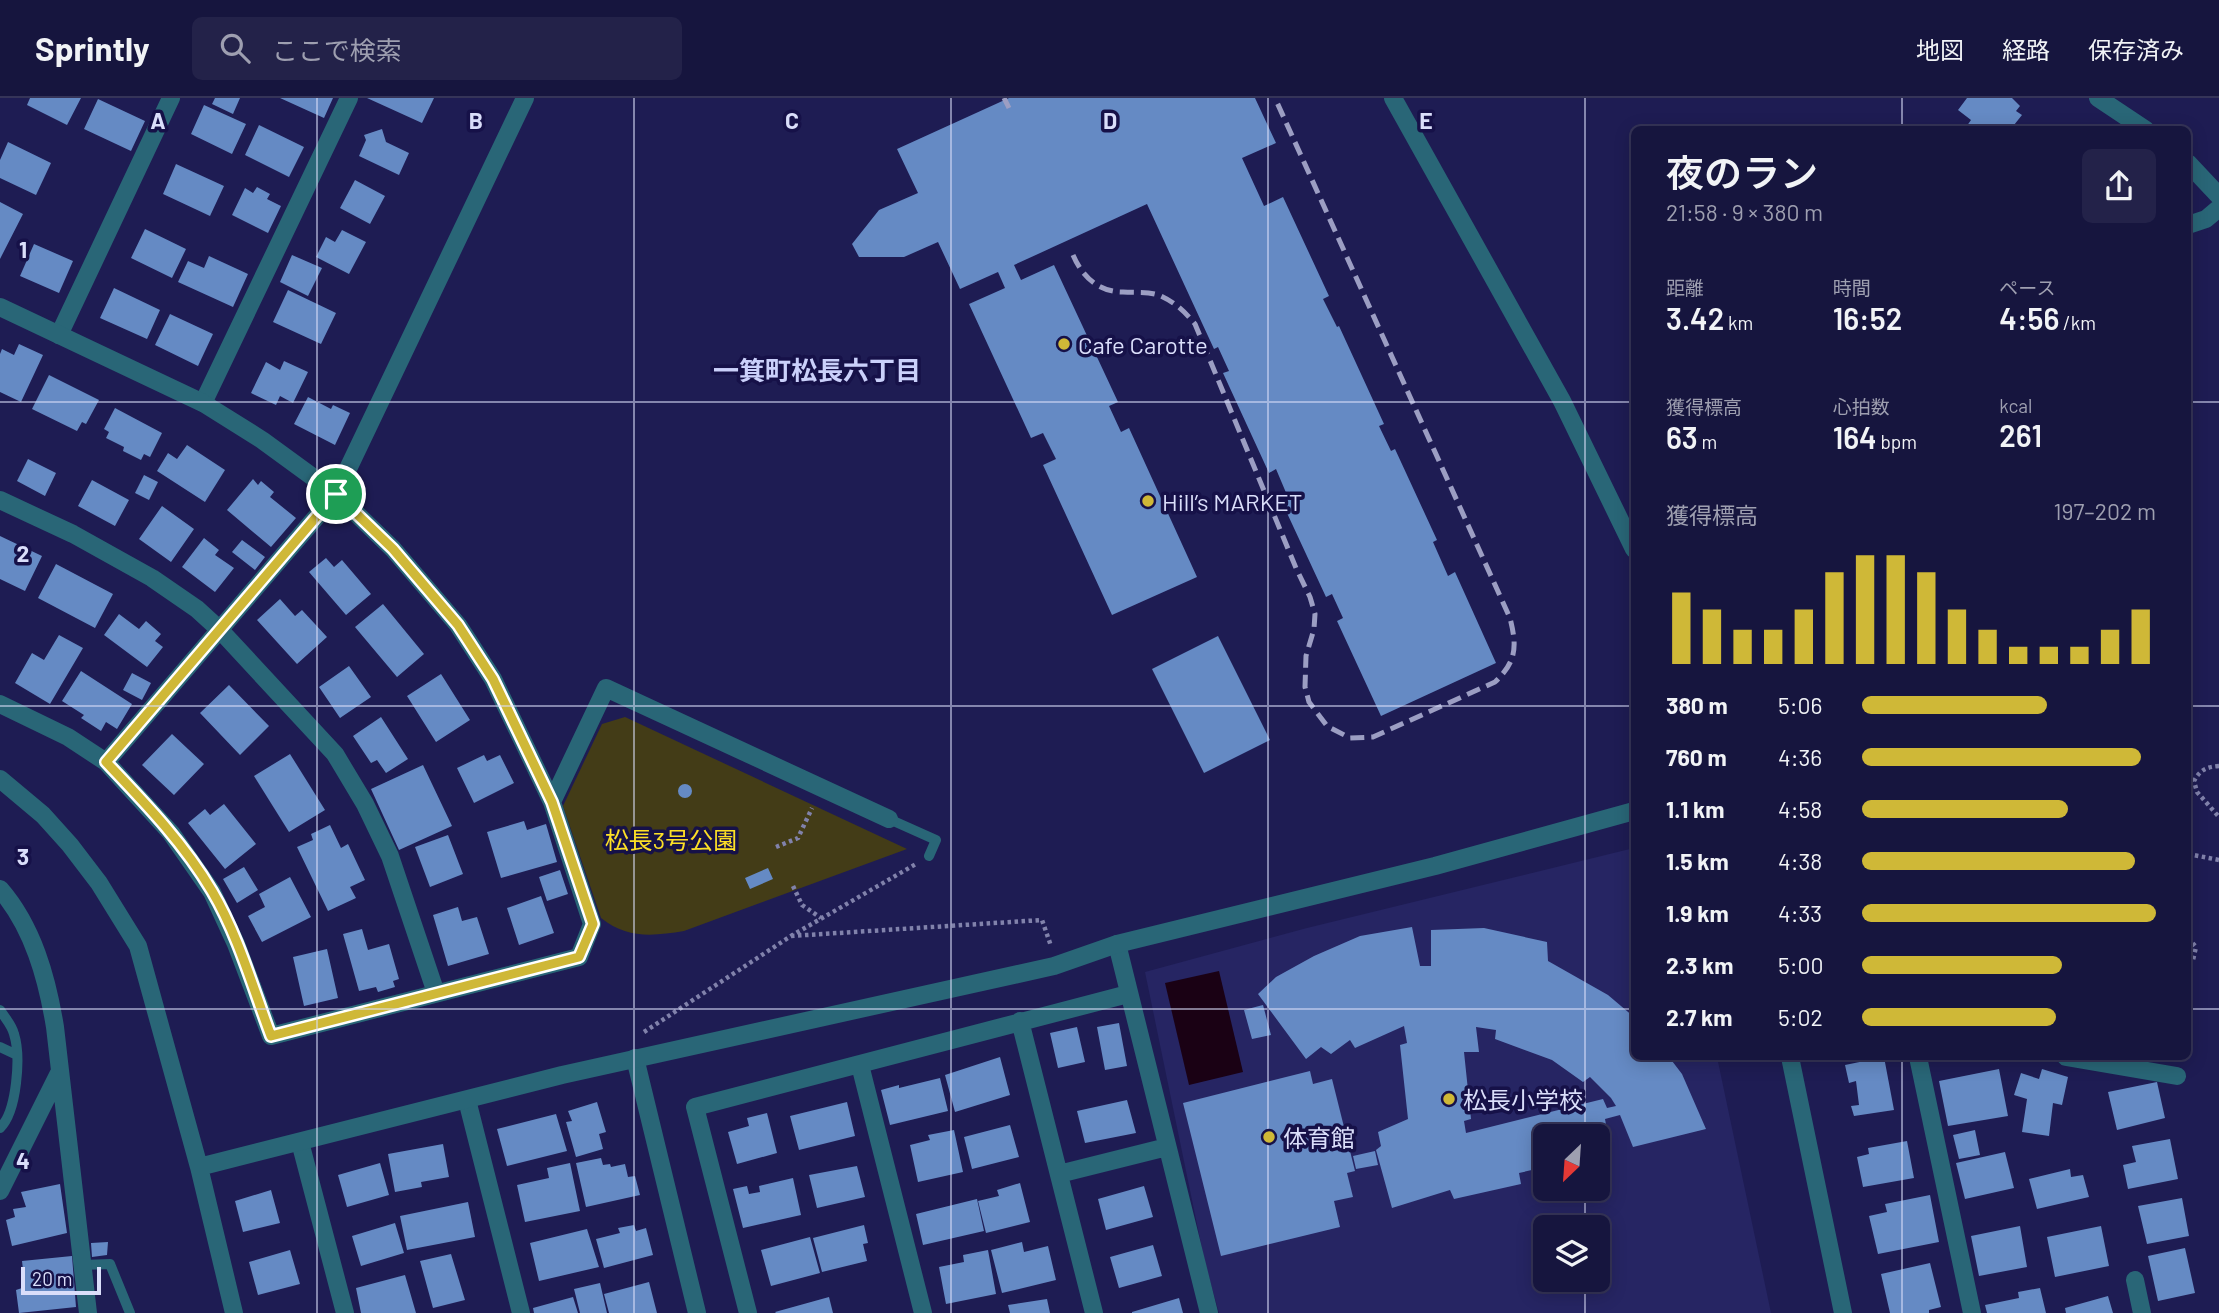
<!DOCTYPE html>
<html lang="ja">
<meta charset="utf-8">
<style>
body{margin:0;font-family:Barlow,"Noto Sans JP",sans-serif;background:#232249;color:#f1f3f6;height:100vh;display:flex;flex-direction:column;font-size:26px;white-space:nowrap}
*{box-sizing:border-box;margin:0}
p{font-size:23px;color:#9e9fb0}
.icon{flex:none;width:38px;height:38px;fill:none;stroke:currentColor;stroke-width:2;stroke-linecap:round;stroke-linejoin:round}
.map{position:relative;flex:1;overflow:hidden}
.drawer{position:absolute;left:1631px;top:28px;width:560px;height:934px;display:flex;flex-direction:column;background:#16153e;border-radius:10px;box-shadow:0 4px 18px #0003,0 0 0 2px #353458}
.drawer>*{flex:none}
.needle{width:46px;rotate:205deg}
.fabs{position:absolute;left:1533px;top:1026px;display:grid;gap:14px}
.fabs a{display:grid;place-items:center;width:77px;height:77px;border-radius:10px;background:#16153e;box-shadow:0 4px 18px #0003,0 0 0 2px #353458;font-size:35px}
.scale{position:absolute;left:21px;bottom:18px;width:80px;box-sizing:border-box;padding-left:7px;border:4px solid #dadefa;border-top:0;font-size:19px;line-height:24px;white-space:nowrap;color:#dadefa;-webkit-text-stroke:5px #161148;paint-order:stroke}
.pin{position:absolute;display:grid;place-items:center;width:60px;height:60px;color:#fff;margin:-30px;border:4px solid #fff;border-radius:50%;box-shadow:0 2px 7px #0007}
.round{display:grid;place-items:center;flex:none;width:74px;height:74px;border-radius:10px;background:#232249}
.head{display:flex;align-items:center;justify-content:space-between;height:119px;padding:0 35px}
h1{font-size:38px;font-weight:600;line-height:52px}
.figures{display:grid;grid-template-columns:repeat(3,1fr);gap:10px;height:119px;padding:7px 35px}
.figures div{display:grid;align-content:center}
.figures b{font-size:30px;font-weight:600}
.figures small{font-size:19px;font-weight:400}
.figures p{font-size:19px}
.chart{height:196px;padding:14px 35px}
.chart p{display:flex;justify-content:space-between}
.chart svg{width:100%;height:126px;margin-top:7px;stroke:#cfb837;stroke-width:6}
ul{padding:0 35px;list-style:none;font-size:23px}
li{display:grid;grid-template-columns:112px 84px 1fr;align-items:center;height:52px}
li i{height:18px;border-radius:9px;background:#cfb837}
header{display:flex;align-items:center;gap:42px;box-sizing:border-box;height:98px;padding:0 35px;background:#16153e;border-bottom:2px solid #353458}
header strong{font-size:33px}
nav{display:flex;gap:38px;margin-inline-start:auto;font-size:24px}
.search{width:490px;height:63px;background:#232249;display:flex;align-items:center;gap:18px;box-sizing:border-box;padding:0 24px;border-radius:10px;color:#9e9fb0;font-size:26px}
.map>svg:first-child{display:block}
</style>
<header>
<strong>Sprintly</strong>
<div class="search"><svg class="icon" aria-label="search" viewBox="0 0 24 24"><circle cx="10" cy="10" r="6"/><path d="M15 15l6 6"/></svg>ここで検索</div>
<nav><a>地図</a><a>経路</a><a>保存済み</a></nav>
</header>
<div class="map">
<svg width="2219" height="1215" viewBox="0 0 2219 1215">
<rect width="100%" height="100%" fill="#1e1c53"/>
<path fill="#262563" fill-rule="evenodd" d="M1634,750V959H1717L1771,1215H1219L1205,1165L1145,874L1307,830ZM1545,1038H1598V1090H1545ZM1545,1129H1598V1181H1545Z"/>
<path fill="#433c17" d="M625,619L907,751L684,833C653,838 627,841 601,820L563,708L602,626Z"/>
<path fill="#1a0114" d="M1219,873L1243,974L1189,987L1165,885Z"/>
<path fill="#658ac4" fill-rule="evenodd" d="M30,0H81L67,27L27,7Z
M215,0H240L233,16L212,6Z
M280,0H333L324,20Z
M367,0H434L422,25Z
M1009,0H1255L1276,45L1242,60L1264,108L1283,99L1329,198L1323,201L1337,229L1339,228L1384,326L1379,328L1391,353L1395,351L1437,442L1433,444L1448,478L1455,474L1496,565L1381,618L1337,523L1343,520L1332,496L1326,499L1280,400L1287,397L1276,371L1269,375L1223,275L1229,273L1218,249L1214,251L1147,106L1014,167L1021,182L1054,167L1118,304L1109,308L1121,334L1129,330L1197,479L1112,517L1043,367L1056,361L1043,335L1031,340L969,206L1005,190L998,174L960,191L938,144L904,159H859L852,146L879,112L918,95L897,51Z
M1967,0H2012L2020,8L2016,13L2022,17L2010,32H1964L1971,22L1958,12Z
M98,1L145,23L131,53L84,31Z
M204,7L246,26L232,56L191,36Z
M259,27L304,49L289,79L245,57Z
M382,31L386,44L409,55L399,77L359,58L366,42L364,37Z
M8,44L51,65L36,97L0,80V62Z
M176,66L224,88L210,118L163,96Z
M355,82L385,98L370,126L340,110Z
M257,89L270,96L267,101L281,108L268,135L232,117L245,90L253,95Z
M0,104L23,116L0,161Z
M145,131L186,151L172,180L131,160Z
M342,132L366,144L349,176L316,159L326,139L335,144Z
M34,146L73,163L59,195L20,178Z
M292,157L322,170L308,198L280,184Z
M209,158L248,176L233,209L178,184L188,163L204,170Z
M114,190L160,212L147,241L100,220Z
M288,192L336,215L321,246L273,224Z
M170,216L213,236L198,268L155,247Z
M19,246L43,257L21,304L0,294V256L2,251L14,257Z
M284,263L308,274L293,305L280,298L276,307L251,295L266,264L280,272Z
M49,277L99,302L86,326L82,324L77,333L32,311Z
M308,299L331,311L333,307L350,315L335,347L294,326Z
M115,310L162,335L150,359L144,356L141,362L123,353L124,349L106,340L109,334L104,331Z
M187,347L225,372L205,404L157,373L168,355L177,361Z
M28,361L56,375L45,398L17,383Z
M144,377L158,384L149,402L135,395Z
M253,381L258,387L261,383L274,394L270,399L296,420L271,449L227,412Z
M92,382L129,402L115,428L78,408Z
M162,408L194,431L171,464L139,441Z
M0,438L42,458L25,493L0,481Z
M204,440L219,452L215,457L234,470L215,494L182,469Z
M242,442L265,459L255,472L232,454Z
M326,460L334,469L342,462L371,496L346,517L309,474Z
M56,466L113,496L95,530L38,500Z
M280,501L295,518L302,512L327,539L297,566L257,522Z
M383,506L424,556L397,579L355,529Z
M119,516L139,531L146,523L161,536L155,543L163,549L147,569L104,537Z
M59,537L83,550L50,606L15,585L32,555L44,562Z
M1218,538L1270,642L1204,675L1152,571Z
M349,568L371,599L340,620L319,589Z
M81,573L132,606L117,631L106,624L101,633L81,620L84,617L62,603Z
M132,575L151,585L142,602L123,592Z
M441,576L470,622L436,644L407,598Z
M229,587L269,628L240,657L200,615Z
M381,619L408,661L386,675L377,662L371,665L353,638Z
M172,636L204,666L174,697L142,667Z
M290,656L325,712L289,734L254,678Z
M484,657L487,663L500,657L514,685L474,705L457,670Z
M423,667L452,728L399,752L371,691Z
M678 693a7 7 0 1 1 14 0a7 7 0 1 1-14 0Z
M224,706L256,746L225,771L188,725L205,711L210,717Z
M524,723L527,732L546,726L557,764L501,780L487,734Z
M330,727L341,750L348,746L365,782L350,789L356,800L328,813L297,749L313,742L311,736Z
M448,737L463,776L430,789L415,749Z
M244,769L258,792L237,805L223,781Z
M768,770L773,781L750,791L745,780Z
M560,772L568,796L547,803L539,779Z
M290,779L311,819L262,844L248,818L265,809L259,796Z
M541,798L554,835L519,847L507,810Z
M458,809L462,823L477,819L489,856L448,868L433,817Z
M1412,829L1420,868H1431V832L1484,830L1547,844L1548,863L1608,897L1634,919V959H1669L1682,976L1706,1031L1633,1049L1620,1017L1605,1021L1611,1054L1598,1057V1038H1545V1069L1519,1075L1521,1086L1454,1101L1450,1092L1392,1110L1376,1052L1381,1048L1378,1034L1408,1021L1400,947L1407,945L1404,928L1355,950L1350,942L1331,956L1321,949L1306,961L1258,896L1276,879L1314,858L1360,838ZM1476,929L1496,932L1495,941L1552,962L1583,984L1590,979L1611,1000L1616,1008L1607,1010L1603,1001L1466,1035L1464,1023L1471,1021L1464,954H1479Z
M362,831L368,852L389,846L399,881L393,883L395,889L378,894L376,889L359,893L343,836Z
M327,851L338,900L304,908L293,859Z
M1263,907L1271,937L1252,941L1244,912Z
M1119,925L1127,968L1105,972L1097,929Z
M1077,929L1085,964L1058,970L1050,935Z
M1000,959L1010,997L955,1014L945,977Z
M1884,959L1894,1012L1854,1018L1851,1008L1859,1007L1856,983L1849,985L1845,967Z
M1999,971L2008,1018L1948,1028L1939,983Z
M2042,971L2068,979L2062,1007L2053,1005L2049,1038L2022,1034L2027,1001L2014,997L2021,975L2039,981Z
M1310,973L1313,986L1332,981L1355,1073L1347,1075L1353,1099L1334,1103L1340,1129L1221,1158L1183,1005Z
M940,980L948,1013L890,1027L881,992L899,987V990Z
M2157,984L2165,1020L2117,1032L2108,994Z
M1127,1002L1136,1035L1085,1045L1077,1013Z
M597,1004L606,1034L599,1036L603,1051L576,1059L566,1024L572,1023L568,1013Z
M847,1004L855,1038L799,1052L790,1018Z
M767,1015L777,1055L737,1066L728,1034L749,1028L747,1020Z
M556,1016L567,1053L507,1068L497,1031Z
M1010,1027L1019,1059L972,1071L964,1039Z
M954,1032L963,1074L918,1084L910,1047L930,1042L928,1037Z
M1975,1032L1980,1057L1959,1061L1953,1037Z
M2170,1041L2178,1081L2128,1091L2123,1067L2136,1064L2132,1048Z
M1907,1043L1914,1080L1863,1089L1857,1059L1869,1056L1868,1050Z
M443,1046L449,1079L421,1084L422,1089L395,1094L388,1056Z
M1375,1053L1378,1067L1356,1071L1353,1058Z
M2005,1054L2014,1090L1965,1101L1956,1065Z
M601,1060L603,1067L610,1066L611,1069L625,1066L628,1079L635,1078L640,1097L586,1109L576,1065Z
M380,1065L389,1097L347,1109L338,1077Z
M570,1065L580,1113L525,1124L517,1087L549,1080L547,1070Z
M857,1068L865,1099L817,1110L809,1077Z
M2070,1071L2071,1079L2083,1077L2089,1099L2037,1111L2029,1081Z
M793,1080L801,1117L743,1130L733,1091L747,1088L749,1096L760,1094L759,1088Z
M1020,1085L1030,1124L986,1135L978,1103L999,1098L997,1092Z
M60,1086L67,1135L12,1148L6,1122L15,1119L13,1111L26,1109L21,1094Z
M1144,1088L1153,1119L1106,1132L1098,1101Z
M271,1092L280,1125L243,1134L235,1103Z
M1930,1097L1939,1144L1878,1156L1869,1118L1887,1114L1885,1106Z
M2182,1100L2189,1138L2147,1146L2138,1108Z
M977,1101L984,1133L923,1147L916,1116Z
M468,1104L475,1139L407,1152L400,1118Z
M395,1125L404,1155L361,1168L352,1138Z
M634,1127L636,1133L646,1130L653,1157L604,1170L596,1141L620,1135L618,1130Z
M864,1127L868,1145L863,1146L867,1163L822,1174L813,1140Z
M2020,1128L2027,1169L1979,1178L1971,1138Z
M2101,1128L2109,1168L2055,1179L2047,1139Z
M587,1131L599,1169L539,1183L530,1145Z
M810,1139L820,1175L771,1188L761,1152Z
M108,1144L107,1157L92,1159L91,1145Z
M1022,1144L1024,1154L1048,1148L1056,1182L1002,1195L991,1152Z
M1153,1147L1162,1178L1119,1190L1110,1159Z
M2185,1150L2195,1195L2158,1203L2148,1158Z
M290,1152L300,1186L258,1197L249,1164Z
M988,1152L996,1196L946,1206L939,1169L964,1164L963,1157Z
M451,1156L465,1202L433,1210L420,1163Z
M72,1158L76,1209L19,1215L16,1192L25,1189L22,1163Z
M1930,1165L1941,1209L1929,1212V1215H1890L1881,1176Z
M405,1177L416,1215H361L356,1190Z
M649,1184L657,1215H609L604,1196Z
M600,1185L607,1215H580L574,1191Z
M2040,1190L2046,1215H1987L1985,1207L2019,1200L2018,1194Z
M2108,1198L2113,1215H2066L2065,1210Z
M573,1199L578,1215H534L533,1210Z
M829,1199L833,1215H776L775,1214Z
M1179,1200L1183,1215H1132V1214Z
M1047,1201L1050,1215H1010L1008,1207Z"/>
<g fill="none" stroke-linecap="round" stroke-linejoin="round">
<path stroke="#8182ab" stroke-width="4.5" stroke-dasharray="3.5 3.5" stroke-linecap="butt" d="M2219,668C2206,669 2200,672 2194,683L2197,694L2219,719
M776,749L798,740L812,710
M2188,756L2219,762
M793,788L802,807L821,820
M791,838L1042,822L1051,848
M2188,840L2196,849L2193,862L2188,863
M644,934L791,838L916,766"/>
<path stroke="#296677" stroke-width="10" d="M889,721L936,742L929,758
M0,912C5,920 12,927 14,936C21,958 17,1014 0,1030
M0,949L17,957
M83,1167L110,1166L130,1215"/>
<path stroke="#296677" stroke-width="18" d="M2098,0L2146,32
M2188,65L2219,98
M2188,127L2206,121L2219,110
M59,237L171,0
M203,305L349,0
M0,402L73,436L152,480L197,511L220,532L335,656L365,706L390,758L436,895
M0,606L68,639L106,664L171,735L212,794L236,846L271,938L579,859L592,826L552,704L493,581L458,527L393,451L336,396L106,664
M552,704L606,590L889,721
M0,791C33,829 47,880 55,929L88,1215
M1117,846L1209,1215
M1020,923L1094,1215
M1918,959L1972,1215
M2066,959L2177,978
M635,960L697,1215
M860,967L923,1215
M467,1002L521,1215
M300,1044L345,1215
M1059,1076L1167,1049
M0,1093L60,973
M2135,1182L2142,1215
M748,1215L695,1009L1128,896"/>
<path stroke="#296677" stroke-width="18" d="M1393,0L1562,303L1634,451
M0,209L203,305L262,342L336,396L525,0
M0,681L43,717L70,747L99,785L138,848L199,1069L234,1215
M1790,959L1843,1215
M199,1069L562,977L1054,868L1117,846L1435,768L1634,713"/>
<path stroke="#9c9ec3" stroke-width="5" stroke-dasharray="14 7" stroke-linecap="butt" d="M1004,0L1009,10
M1073,157C1082,178 1098,194 1123,194C1136,195 1149,193 1161,198C1176,205 1185,214 1195,226L1296,470L1310,499L1315,516L1314,531L1306,558L1305,589L1309,604L1327,628L1350,640L1373,639L1495,584C1517,563 1517,548 1510,520L1275,0"/>
</g>
<g fill="none" stroke-linecap="round" stroke-linejoin="round">
<g stroke="#fff" stroke-width="14">
<path id="route" d="M336,396L393,451L458,527L493,581L552,704L593,826L579,859L271,938C253,890 238,837 212,793C183,744 144,704 106,664Z"/>
</g>
<use href="#route" stroke="#cfb837" stroke-width="9"/>
</g>
<path fill="none" stroke="#dadefa" stroke-width="2" stroke-opacity="0.55" d="M317,0V1215M634,0V1215M951,0V1215M1268,0V1215M1585,0V1038M1902,0V32M0,304H1634M2188,304H2219M0,608H1634M2188,608H2219M0,911H1634M2188,911H2219M1902,959V1215M1585,1090V1129M1585,1181V1215"/>
<g fill="#cfb837" stroke="#161148" stroke-width="2.5">
<circle cx="1064" cy="246" r="7"/>
<circle cx="1148" cy="403" r="7"/>
<circle cx="1449" cy="1001" r="7"/>
<circle cx="1269" cy="1039" r="7"/>
</g>
<g text-anchor="middle" dominant-baseline="central" stroke-width="7" stroke-linejoin="round" paint-order="stroke">
<g font-size="24" fill="#dadefa" stroke="#161148" text-anchor="start">
<text x="1078" y="246">Cafe Carotte</text>
<text x="1162" y="403">Hill’s MARKET</text>
<text x="1463" y="1001">松長小学校</text>
<text x="1283" y="1039">体育館</text>
</g>
<g font-size="24" fill="#fde026" stroke="#161148">
<text x="671" y="741">松長3号公園</text>
</g>
<g font-size="26" font-weight="bold" fill="#cad0fa" stroke="#161148">
<text x="817" y="271">一箕町松長六丁目</text>
</g>
</g>
<g font-size="23" text-anchor="middle" font-weight="bold" fill="#dadefa" stroke="#161148" stroke-width="7" stroke-linejoin="round" paint-order="stroke">
<text x="158" y="31">A</text>
<text x="476" y="31">B</text>
<text x="792" y="31">C</text>
<text x="1110" y="31">D</text>
<text x="1426" y="31">E</text>
<text x="23" y="160">1</text>
<text x="23" y="464">2</text>
<text x="23" y="767">3</text>
<text x="23" y="1071">4</text>
</g>
</svg>
<div class="fabs">
<a><svg class="needle" viewBox="-14 -14 28 28"><path d="M0-13l5 13h-10z" fill="#e53935"/><path d="M0 13l5-13h-10z" fill="#9e9fb0"/></svg></a>
<a><svg class="icon" aria-label="layers" viewBox="0 0 24 24"><path d="M12 4l9 5-9 5-9-5zM3 14l9 5 9-5"/></svg></a>
</div>
<div class="scale">20 m</div>
<div class="pin" style="left:336px;top:396px;background:#1e9e55"><svg class="icon" aria-label="arrive" viewBox="0 0 24 24"><path d="M6 21V4h12l-3 4 3 4H6"/></svg></div>
<section class="drawer">
<div class="head"><div><h1>夜のラン</h1><p>21:58 · 9 × 380 m</p></div><a class="round"><svg class="icon" aria-label="share" viewBox="0 0 24 24"><path d="M12 15V3M7 8l5-5 5 5M5 13v7h14v-7"/></svg></a></div>
<div class="figures">
<div><p>距離</p><b>3.42<small> km</small></b></div>
<div><p>時間</p><b>16:52</b></div>
<div><p>ペース</p><b>4:56<small> /km</small></b></div>
</div>
<div class="figures">
<div><p>獲得標高</p><b>63<small> m</small></b></div>
<div><p>心拍数</p><b>164<small> bpm</small></b></div>
<div><p>kcal</p><b>261</b></div>
</div>
<div class="chart"><p><span>獲得標高</span>197–202 m</p>
<svg viewBox="0 0 160 44" preserveAspectRatio="none"><path d="M5 44V19M15 44V25M25 44V32M35 44V32M45 44V25M55 44V12M65 44V6M75 44V6M85 44V12M95 44V25M105 44V32M115 44V38M125 44V38M135 44V38M145 44V32M155 44V25"/></svg>
</div>
<ul>
<li><b>380 m</b>5:06<i style="width:63%"></i></li>
<li><b>760 m</b>4:36<i style="width:95%"></i></li>
<li><b>1.1 km</b>4:58<i style="width:70%"></i></li>
<li><b>1.5 km</b>4:38<i style="width:93%"></i></li>
<li><b>1.9 km</b>4:33<i style="width:100%"></i></li>
<li><b>2.3 km</b>5:00<i style="width:68%"></i></li>
<li><b>2.7 km</b>5:02<i style="width:66%"></i></li>
</ul>
</section>
</div>
